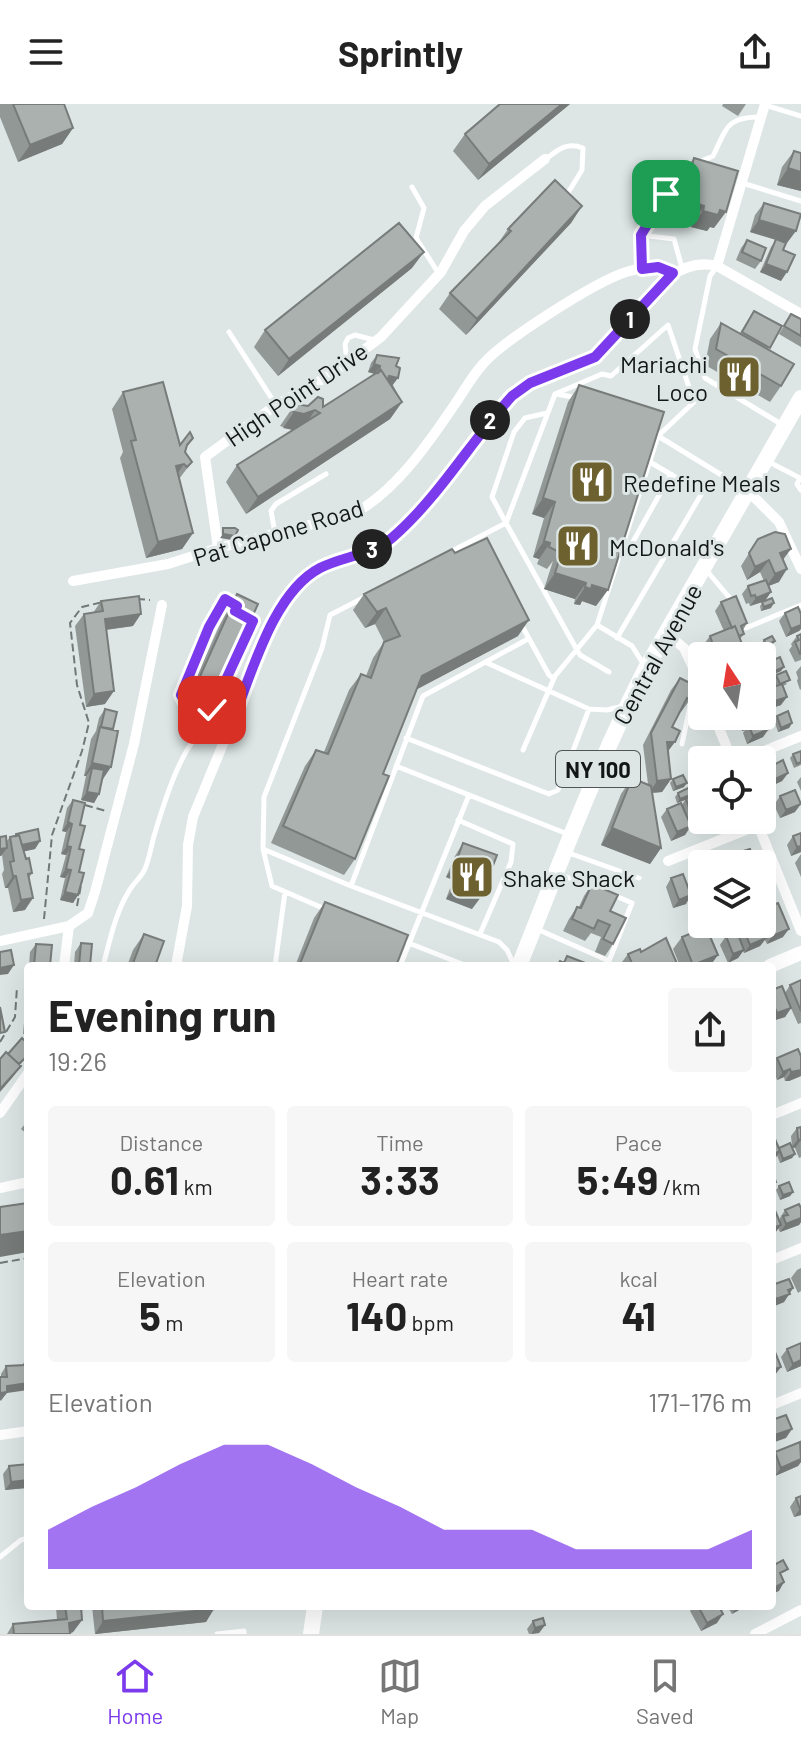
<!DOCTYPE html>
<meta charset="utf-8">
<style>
body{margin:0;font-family:Barlow,sans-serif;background:#f6f6f6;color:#222;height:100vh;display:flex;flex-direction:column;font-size:30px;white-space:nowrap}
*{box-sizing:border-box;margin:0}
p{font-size:26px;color:#767676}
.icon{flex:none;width:44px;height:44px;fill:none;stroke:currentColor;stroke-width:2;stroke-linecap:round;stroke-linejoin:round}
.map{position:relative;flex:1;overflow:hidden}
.sheet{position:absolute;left:24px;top:858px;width:752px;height:648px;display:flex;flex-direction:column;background:#fff;border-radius:8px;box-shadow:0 8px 32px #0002}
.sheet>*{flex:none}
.needle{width:52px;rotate:348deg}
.buttons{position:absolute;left:688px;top:538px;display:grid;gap:16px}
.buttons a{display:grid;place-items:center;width:88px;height:88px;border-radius:8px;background:#fff;box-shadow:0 8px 32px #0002;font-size:40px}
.pin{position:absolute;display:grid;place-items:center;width:68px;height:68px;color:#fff;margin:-34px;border-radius:16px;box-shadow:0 4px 12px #0006}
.km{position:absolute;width:40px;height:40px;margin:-20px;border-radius:50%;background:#222;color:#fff;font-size:22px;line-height:40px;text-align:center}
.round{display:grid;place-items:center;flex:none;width:84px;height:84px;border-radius:8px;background:#f6f6f6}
.head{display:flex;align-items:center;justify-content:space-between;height:136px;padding:0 24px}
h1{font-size:44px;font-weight:700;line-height:60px}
.figures{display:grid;grid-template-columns:repeat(3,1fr);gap:12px;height:136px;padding:8px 24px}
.figures div{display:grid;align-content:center;border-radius:8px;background:#f6f6f6;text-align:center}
.figures b{font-size:40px;font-weight:700}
.figures small{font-size:22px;font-weight:400}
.figures p{font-size:22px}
.chart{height:224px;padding:16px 24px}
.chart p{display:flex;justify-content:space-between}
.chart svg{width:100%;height:144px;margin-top:8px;fill:#7c3aed;opacity:.7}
header{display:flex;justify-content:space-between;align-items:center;height:104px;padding:0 24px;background:#fff;font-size:36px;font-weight:700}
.tab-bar{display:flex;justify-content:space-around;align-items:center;height:112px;border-top:2px solid #e0e0e0;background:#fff;font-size:22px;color:#767676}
.tab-bar a{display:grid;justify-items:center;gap:4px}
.tab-bar .current{color:#7c3aed}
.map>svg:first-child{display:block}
</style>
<header><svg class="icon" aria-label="menu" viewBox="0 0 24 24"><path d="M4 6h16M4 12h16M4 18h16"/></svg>Sprintly<svg class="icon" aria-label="share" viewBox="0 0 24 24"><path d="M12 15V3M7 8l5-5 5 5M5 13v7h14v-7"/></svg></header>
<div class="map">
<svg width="801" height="1530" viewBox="0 0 801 1530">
<rect width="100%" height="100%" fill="#dde5e5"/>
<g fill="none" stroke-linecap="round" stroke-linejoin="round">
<path stroke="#727777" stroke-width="2" stroke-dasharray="8 4" stroke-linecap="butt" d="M137,495L150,496
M199,602L212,606L253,517L249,515
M201,617C191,607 179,600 183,584L219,503L225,495L233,500
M85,701L106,707
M77,802L82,776
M44,815L52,731L82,647L89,619L77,581L70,519L82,503L103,498
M0,938L15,913L17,883
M0,1159L28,1154"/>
<path stroke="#fff" stroke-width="5" d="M765,1L801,12
M546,55C559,45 567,38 583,44L582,66L566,92
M742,79L801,97
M412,83L424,104L416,134L439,170
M641,131L674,135L682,164
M717,162L710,172L695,245L705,274L781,320
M642,164L641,131L677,68L713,52C727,24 726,13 760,13
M229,228L276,301
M347,258L345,240L348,234L355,231L374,236
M556,290L578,294
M658,332L746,386
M769,358L800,374
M800,374L797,380L801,386
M275,429L271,407L276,400L326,370
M450,448L506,419L492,393L514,328L525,314L547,309
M620,449L625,452L671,370
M707,467L734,499
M744,518L746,524L801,501
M521,520L549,571L553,574
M597,521L632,542L644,561
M617,534L702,389L650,358
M485,558L589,605L607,606L623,602
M406,634L549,690L558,686L589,605
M682,640L690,602L687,590L701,583
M523,646L555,572L597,521L658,332L694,298L668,221L611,272L602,270L555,290L506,419L577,546L580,551L609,568
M396,662L570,731
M458,716L513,740L511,758L480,830
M263,745L264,693L322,544L330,511L363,494
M566,748L639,774
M559,770L594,784
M351,782L423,592L528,535
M325,805L272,782L263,745L351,782L499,838L507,846L514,861
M539,826L609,857L632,799L611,790
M401,836L467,862
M103,862C110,836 115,810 129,787C133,780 140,774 144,767C149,757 151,743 154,732C164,699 183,631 216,616L230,621
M275,862L285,788
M400,862L469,691
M0,1453L21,1436L28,1434
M217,1530L244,1527V1530"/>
<path stroke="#fff" stroke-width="10" d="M717,162L765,0
M748,387L779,418L801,465
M218,444L205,353L276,301L332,270L381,233L441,168L464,127L485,102L545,55
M73,477L168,460L218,444L353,410C395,388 428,340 455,300C464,287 472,272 483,260C504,236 595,178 626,168C643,163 657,162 673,169
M666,529L684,544L702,583
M714,612L732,656
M742,656L801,632
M756,716L801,827
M668,757L758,721
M0,837L69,822
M64,862L69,822L88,809L95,788L134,640L162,501
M176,862L187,802L188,741L193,713L274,516L288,490L302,475L323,462L390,436L413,414L512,292C538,273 569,269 595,252C635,226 661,148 717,162L801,210
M0,1009L28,969
M772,1011L801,999
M0,1084L28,1078
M772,1156L801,1144
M772,1301L801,1289
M0,1331L28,1327
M755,1530L801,1506"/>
<path stroke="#fff" stroke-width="14" d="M770,862L801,849"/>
<path stroke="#fff" stroke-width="16" d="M519,862C559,762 597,660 646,564L801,294
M311,1530L315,1502"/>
</g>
<path fill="#929896" d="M0,0H64L73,24L62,40L18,58L0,13Z
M570,0L478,76L453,47L465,30Z
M723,0H746L738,12L722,2Z
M794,47L801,49V87L777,81L782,63Z
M694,54L714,124L710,123L707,127L691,123L693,118L670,111L682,70Z
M764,99L787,139L784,138L781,177L760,168L771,143L776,136L750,128L755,111Z
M582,102L571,119L466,231L439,205L450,189L497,141L508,125Z
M747,136L761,157L755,165L736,156L741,144Z
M412,164L278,272L254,243L265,226Z
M754,207L782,222L768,245L781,282L770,298L705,261L710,235L721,219L740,229Z
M791,210L801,215V243L779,230Z
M377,251L402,298L390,315L246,410L226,378L237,361L293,326L280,322L295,300L323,303L375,270L368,268L371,259Z
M579,281L596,502L582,497L580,501L574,500L575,495L544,485L553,457L547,465L537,460L539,455L533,453L544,414L532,410L568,298Z
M123,288L180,341L193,334L186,344L185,348L192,358L179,375L193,429L182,445L146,454L120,354L123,348L112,305Z
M758,435L783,456L779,478L768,482L765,497L771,504L761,507L760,502L763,498L750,502L749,499L746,500L742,490L748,482L764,477L760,468L747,476L741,462Z
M237,490L218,588L207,604L186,596L226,507Z
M364,490L518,532L416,585L383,670L355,755L344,771L271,739L305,662L316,646L324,648L349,586L361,570L366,572L373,554L384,538L375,520L365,524L353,506Z
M101,497L133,522L106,526L105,600L86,603L75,522L84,510L93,509Z
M721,498L747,519L743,526L744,530L740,535L744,545L739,552H704L701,544L710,532L724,527L715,507Z
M785,509L801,510V525L799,527L786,533L779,517Z
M801,530V556L795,558L789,546L792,542L791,540L797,532Z
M764,536L775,537L772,541L763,545L761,540Z
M762,555L768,561L771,557L781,567L772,571L768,563L762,572Z
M801,562V585L800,586L797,577L798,574L796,568Z
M776,571L787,580L783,582L781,601L769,605L765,593L770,584L776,582L773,575Z
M680,574L690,584V596L681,608L680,607L672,623L668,647L671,675L662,688L652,689L661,744L650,760L601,741L621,690L632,674L648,680L643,641L671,586Z
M105,605L102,675L99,690L94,699L81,696L86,672H84L91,635L96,627L99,614Z
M741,612L768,613L771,620L769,624V625L763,633L747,640L743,629L745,626L742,627L738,617Z
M777,612L792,619L789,624L778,628L774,616Z
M801,647V661L794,664L790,654L793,650Z
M766,665L788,669L782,677L765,685L762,678V670Z
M702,668V686L696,688L692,678L698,669Z
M801,673V687L797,678Z
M673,675L684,683L673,687L670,679Z
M678,689L691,693L702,694V716L690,721L685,731L671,737L661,713L667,705L682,701L685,696L677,699L675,693Z
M780,692L795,708L780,714L774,701Z
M73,696L80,721L78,791L73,799L60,796L65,774L60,773L66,751L61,750L66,728L62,727L67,704Z
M801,729V748L791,752L787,741L793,732Z
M16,730L40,737L35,745L24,747L32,769L29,774L25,806L13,808L8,784H5L2,770L4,766L2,751L1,752L6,738L10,733L14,732Z
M463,739L472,805L446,795L453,776L446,773L455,752Z
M801,750V773L795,759Z
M727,752L753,760H721Z
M702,764V794L701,792H694L690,775L696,767Z
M671,774L686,800L673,804L666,783Z
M592,780L610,807L613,840L605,852L595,848L601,833L591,829L585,837L563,827L569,815L577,803H579L584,792Z
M325,798L396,862H295L314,814Z
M696,803L702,816L697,818L693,807Z
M762,805L783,833L767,840L765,836L760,842L744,849L743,847L738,854L728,859L720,841L726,832L735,829L733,823L735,820H762Z
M144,830L155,862H127L133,846Z
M682,833L710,862H680L673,845Z
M81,839L90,862H74L75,848Z
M36,840L50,862H29L30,848Z
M641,848L678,862H619L628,850Z
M28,872V930H23Z
M801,876V919L798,920L790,902L791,904L785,913L772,917V886L785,889L790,881Z
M801,952V972L789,977H785L784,973L777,976L774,968L772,971V960L777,954Z
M28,1016V1031L21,1025Z
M801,1023V1053L799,1054L795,1044L792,1043L791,1032L797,1024Z
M772,1037L779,1044L795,1050L792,1054L780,1059L777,1051L772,1057Z
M779,1082L793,1088L790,1092L780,1096L776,1086Z
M801,1104V1118L799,1121L780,1128L778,1124L775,1129L780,1116V1114L785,1106Z
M801,1164V1187L798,1189L791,1174L797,1166Z
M772,1181L793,1184L784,1198L772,1203Z
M787,1245L801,1262L787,1268L781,1253Z
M25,1257H28L1,1297V1270L6,1262L22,1261Z
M801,1342V1358L798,1362L775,1372L772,1363V1353L775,1348Z
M28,1360V1388H26V1384L5,1386L3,1370L9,1362Z
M801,1392V1411L794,1413L790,1403L796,1394Z
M56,1502H81L82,1516L73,1528L70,1530H7L13,1520L57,1516Z
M92,1502H214L206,1518L95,1530Z
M694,1502H719L717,1519L701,1527L690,1507Z
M727,1502H746L732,1510Z
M533,1517L545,1521L539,1529L529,1530L527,1525Z"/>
<path fill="#777c7a" d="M562,0H570L478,76L489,60Z
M73,24L62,40L18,58L30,41Z
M788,64L801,68V87L777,81Z
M682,95L704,102L693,118L670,111Z
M582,102L571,119L466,231L477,215Z
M720,106L726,108L714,124L710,123L707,127L691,123L703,107Z
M759,116L796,127L787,139L750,128Z
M424,148L412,164L278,272L289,255Z
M766,160L787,168L781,177L760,168Z
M374,260L380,262L375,270L368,268Z
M389,272L398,274L392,282L385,280Z
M402,298L390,315L246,410L258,393Z
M315,306L304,323L293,326L283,324L294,308Z
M184,360L173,376L176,362Z
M543,394L555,398L544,414L532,410Z
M193,429L182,445L146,454L158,438Z
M223,430L235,432L232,436L220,434Z
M544,437L550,439L539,455L533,453Z
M791,445L782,457L780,449Z
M769,456L760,468L747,476L755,463Z
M787,465L779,478L766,483L775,470Z
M555,469L586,479L575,495L544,485Z
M592,481L608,486L596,502L582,497L580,501L574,500L585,483Z
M771,488L765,497L750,502L756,494Z
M774,499L771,504L761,507L764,503Z
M386,504L375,520L365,524L377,508Z
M141,510L133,522L96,527L105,515Z
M529,516L518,532L410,589L422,572Z
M801,521V525L799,527L786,533L791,525Z
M775,537L772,541L763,545L766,541Z
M784,563L781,567L772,571L775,567Z
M197,579L218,588L207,604L186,596Z
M114,587L105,600L86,603L94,590Z
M787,593L781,601L769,605L775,597Z
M771,609L765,618L748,620L745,626L742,627L748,618Z
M792,619L789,624L778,628L781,624Z
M771,620L763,633L747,640L753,632Z
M667,638H675L666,650Z
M92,659L111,663L103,675L92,664L86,672H84Z
M788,669L782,677L765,685L771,677Z
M671,675L662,688L649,689L657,677Z
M687,679L684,683L673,687L676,683Z
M87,688L99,690L94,699L81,696Z
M693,690L690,694L677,699L680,695Z
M801,700L795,708L780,714L786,706Z
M702,710V716L687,722L693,714Z
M68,718L72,720L66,728L62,727Z
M691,722L685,731L671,737L677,728Z
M612,724L661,744L650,760L601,741Z
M40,737L35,745L13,750L19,741Z
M67,742L71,743L66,751L61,750Z
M801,742V748L791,752L797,743Z
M7,744L1,752H0V745Z
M455,761L462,764L453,776L446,773Z
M66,765L71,766L65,774L60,773Z
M13,772H16L8,784H5Z
M455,782L481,793L472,805L446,795Z
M700,784H702L701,792H694Z
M65,788L78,791L73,799L60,796Z
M691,791L686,800L673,804L679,796Z
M33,794L25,806L13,808L21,796Z
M789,825L783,833L767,840L772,832Z
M766,834L760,842L744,849L750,841Z
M744,846L738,854L728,859L733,850Z
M718,851L710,862H693V861Z
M14,861L8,870L0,871V864Z
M791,904L785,913L772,917L777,909Z
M21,962L12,974L0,988V985Z
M790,965L784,973L777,976L783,968Z
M801,966V972L789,977H785L791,968Z
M798,1035L801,1036L795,1044L792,1043Z
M780,1047L775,1055L772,1057V1051Z
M795,1050L792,1054L780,1059L783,1055Z
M793,1088L790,1092L780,1096L783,1091Z
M801,1114V1118L799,1121L780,1128L786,1120Z
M781,1121L775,1129L772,1130V1124Z
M28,1127V1148L0,1153V1131Z
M793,1184L784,1198L772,1203L776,1195Z
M801,1256V1262L787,1268L793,1260Z
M781,1263L775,1271L772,1272V1266Z
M28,1279V1286L7,1289L0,1297V1289L7,1282Z
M792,1325L786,1334L772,1339V1332Z
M801,1355V1358L798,1362L775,1372L781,1364Z
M28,1376V1380L26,1384L5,1386L11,1378Z
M801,1404V1411L794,1413L800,1405Z
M784,1478L779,1487L772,1490V1485Z
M738,1502H746L732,1510Z
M214,1505L206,1518L95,1530L103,1517Z
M723,1510L717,1519L701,1527L707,1519Z
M82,1516L73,1528L66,1530L69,1519Z
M545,1521L539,1529L531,1530L535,1524Z"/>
<path fill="#aab1ae" stroke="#777c7a" stroke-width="2" d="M13,0H64L73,24L30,41Z
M500,0H562L489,60L465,30Z
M794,47L801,49V68L788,64Z
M694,54L738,67L726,108L720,106L718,111L703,107L704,102L682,95Z
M555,76L582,102L477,215L450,189L511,127L508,125Z
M764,99L801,110L796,127L759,116Z
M399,119L424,148L289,255L265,226Z
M776,135L786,139L783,146L795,151L787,168L766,160Z
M747,136L766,144L761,157L742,148Z
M754,207L782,222L770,244L742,228Z
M791,210L801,215V232L784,222Z
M721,219L794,260L781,282L716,245Z
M377,251L399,254L396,262L400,264L398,274L389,272L388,275H387L381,266L379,268L380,262L374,260Z
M381,266L402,298L258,393L237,361L320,309L315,306L304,310L294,308L291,306L295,300L308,302L318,293L323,295V303Z
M163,278L180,341L190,328L193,334L187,341L185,348L192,358L187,363L184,360L176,362L193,429L158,438L131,337L136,336L123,288Z
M579,281L664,308L608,486L592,481L591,485L585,483L586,479L555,469L565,437L562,436L559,448L549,443L550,439L544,437L555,398L543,394Z
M223,424H235L238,426L235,432L223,430Z
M775,428L785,430L791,445L780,449L787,465L775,470L769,456L755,463L749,449L758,435Z
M487,434L529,516L422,572L383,670L389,672L355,755L283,722L316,646L328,650L361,570L371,574L384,538L400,532L386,504L377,508L364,490L452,445L455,449Z
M766,476L771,488L756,494L755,491L751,492L748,482Z
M237,490L258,500L218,588L197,579Z
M139,492L141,510L105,515L114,587L94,590L84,510L103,507L101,497Z
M736,492L747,519L741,522L744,530L739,532L735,522L732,524L721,498Z
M772,494L774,499L764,503L762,498Z
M798,503L801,510V521L791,525L785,509Z
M735,522L744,545L731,552L728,551L717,552L710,532Z
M801,530V550H800L795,538L799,536L797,532Z
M772,532L775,537L766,541L764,536Z
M780,553L784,563L775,567L771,557Z
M765,554L769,563L762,565V555Z
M786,567L790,576L780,580L776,571Z
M680,574L692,580L690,584L694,587L690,596L687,594L672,623L680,627L675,638H667L671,675L657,677L651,629Z
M782,580L787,593L775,597L770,584Z
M762,600L765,606L768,604L771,609L748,618L745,612H762Z
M105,605L117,608L113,625L101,623Z
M788,607L792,619L781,624L777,612Z
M768,613L771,620L768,621L769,625L753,632L748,620Z
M100,623L118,627L111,663L92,659Z
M801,647V658L797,660L793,650Z
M783,656L788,669L771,677L766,665Z
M92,664L104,666L99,690L87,688Z
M702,668V679L698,669Z
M683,671L687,679L676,683L673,675Z
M632,674L651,682L661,744L612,724Z
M690,683L693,690L680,695L678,689Z
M795,686L801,700L786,706L780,692Z
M700,689L702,694V710L693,714L686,695Z
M73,696L85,699L80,721L85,722L79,745L84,746L79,768L84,769L78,791L65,788L71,766L66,765L71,743L67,742L72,720L68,718Z
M681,699L691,722L677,728L667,705Z
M38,725L40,737L22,741L19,731L16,732V730Z
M801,729V742L797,743L793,732Z
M19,731L26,755L29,754L32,769L28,770L33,794L21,796L16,772H13L10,758L14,757L10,733Z
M6,732L7,744L0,745V733Z
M463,739L497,751L481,793L455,782L462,764L455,761Z
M750,745L755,758L748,760H730L727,752Z
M702,764V784H700L696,767Z
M683,770L691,791L679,796L671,774Z
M765,777L768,785L762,787V778Z
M592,780L618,791L610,807L626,814L613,840L603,835L610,821L598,816L594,825L572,815L577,803L581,804Z
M325,798L408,831L396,862H299Z
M778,799L789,825L772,832L762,805Z
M702,801V813L700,814L696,803Z
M741,820H760L766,834L750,841Z
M706,823L718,851L693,861L682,833Z
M737,828L744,846L733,850L726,832Z
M144,830L164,837L155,862H132Z
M666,834L678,862H633L628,850L640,845L641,848Z
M81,839L92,840L90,862H79Z
M36,840L52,841L50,862H34Z
M11,846L14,861L0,864V848Z
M567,852L593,862H557L560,857L564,859Z
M801,876V907L790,881Z
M782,882L791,904L777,909L772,896V886Z
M0,903L5,928L0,929Z
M22,934L28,940V951L19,960L8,950Z
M798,945L801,952V966L791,968L790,965L783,968L777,954Z
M6,948L21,962L0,985V955Z
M801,1023V1036L798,1035L797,1024Z
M775,1035L780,1047L772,1051V1037Z
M790,1039L795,1050L783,1055L779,1044Z
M772,1067L776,1078L772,1079Z
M789,1078L793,1088L783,1091L779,1082Z
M28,1099V1127L0,1131V1103Z
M772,1099L781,1121L772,1124Z
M799,1100L801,1104V1114L786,1120L783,1112L788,1111L785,1106Z
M789,1175L793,1184L788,1186L790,1190L776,1195L772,1185V1181Z
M801,1239V1256L793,1260L787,1245Z
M773,1243L781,1263L772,1266V1244Z
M25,1257H28V1279L7,1282V1288L0,1289V1273H7L6,1262L25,1261Z
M786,1311L792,1325L772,1332V1316Z
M800,1338L801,1355L781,1364L775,1348Z
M28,1360V1376L11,1378L9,1362Z
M801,1392V1404L800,1405L796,1394Z
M783,1456L788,1465L780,1469L784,1478L772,1485V1462Z
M65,1502H81L82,1516L69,1519L70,1530H14L13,1520L67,1515Z
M102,1502H214V1505L103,1517Z
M698,1502H719L723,1510L707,1519Z
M543,1514L545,1521L535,1524L533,1517Z"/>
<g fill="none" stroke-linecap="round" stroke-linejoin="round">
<g stroke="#fff" stroke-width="16">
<path id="route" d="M212,606L253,517L235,507L237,502L225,495L209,523L181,591L190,608L205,621L216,616L231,621C251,573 272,489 320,464C343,452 373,451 393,433C439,393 471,337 512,292L530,279L595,253L673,169L658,163L642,165L641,131L666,90"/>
</g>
<use href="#route" stroke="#7c3aed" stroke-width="10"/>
</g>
<defs>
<g id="restaurant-square" transform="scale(2.3)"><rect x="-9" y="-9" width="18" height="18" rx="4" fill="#6d622f" stroke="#dde5e5"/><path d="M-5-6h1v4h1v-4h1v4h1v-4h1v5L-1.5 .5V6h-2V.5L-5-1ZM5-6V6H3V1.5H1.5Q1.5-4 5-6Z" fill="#fff"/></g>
</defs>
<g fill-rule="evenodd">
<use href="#restaurant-square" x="739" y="273"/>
<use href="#restaurant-square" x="592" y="378"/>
<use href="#restaurant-square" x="578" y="442"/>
<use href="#restaurant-square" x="472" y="773"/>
</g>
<g text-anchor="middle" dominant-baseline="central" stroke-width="6" stroke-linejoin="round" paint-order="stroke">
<rect fill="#dde5e5" stroke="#505454" stroke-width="2" x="556" y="647" width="84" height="36" rx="6"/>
<g font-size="22" font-weight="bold" fill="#131616">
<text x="598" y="665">NY 100</text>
</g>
<g font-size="24" fill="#131616" stroke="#dde5e5" text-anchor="start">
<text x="708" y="259" text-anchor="end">Mariachi<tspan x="708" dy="28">Loco</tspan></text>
<text x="623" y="378">Redefine Meals</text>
<text x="609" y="442">McDonald's</text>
<text x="503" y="773">Shake Shack</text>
</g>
<g font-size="24" fill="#131616" stroke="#dde5e5">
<text transform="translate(296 290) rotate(-34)">High Point Drive</text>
<text transform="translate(278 428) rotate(-17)">Pat Capone Road</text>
<text transform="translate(657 550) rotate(-61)">Central Avenue</text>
</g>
</g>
</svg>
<div class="buttons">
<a><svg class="needle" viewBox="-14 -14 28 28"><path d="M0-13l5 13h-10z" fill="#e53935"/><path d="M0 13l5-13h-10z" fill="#767676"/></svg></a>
<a><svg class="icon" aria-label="locate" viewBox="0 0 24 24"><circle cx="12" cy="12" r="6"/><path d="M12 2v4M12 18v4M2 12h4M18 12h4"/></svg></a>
<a><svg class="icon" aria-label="layers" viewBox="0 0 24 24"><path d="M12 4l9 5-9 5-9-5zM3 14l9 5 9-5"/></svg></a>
</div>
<div class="pin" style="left:666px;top:90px;background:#1e9e55"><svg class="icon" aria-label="arrive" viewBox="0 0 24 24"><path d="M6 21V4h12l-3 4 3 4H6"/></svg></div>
<div class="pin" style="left:212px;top:606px;background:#d93025"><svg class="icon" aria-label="check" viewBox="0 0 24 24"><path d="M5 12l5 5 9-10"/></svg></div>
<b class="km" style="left:630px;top:215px">1</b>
<b class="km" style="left:490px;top:316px">2</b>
<b class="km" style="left:372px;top:445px">3</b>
<section class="sheet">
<div class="head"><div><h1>Evening run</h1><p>19:26</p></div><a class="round"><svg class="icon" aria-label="share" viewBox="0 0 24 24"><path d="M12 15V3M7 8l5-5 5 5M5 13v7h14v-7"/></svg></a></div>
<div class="figures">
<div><p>Distance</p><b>0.61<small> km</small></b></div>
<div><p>Time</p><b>3:33</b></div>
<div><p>Pace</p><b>5:49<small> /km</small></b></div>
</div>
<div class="figures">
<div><p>Elevation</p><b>5<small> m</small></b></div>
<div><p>Heart rate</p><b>140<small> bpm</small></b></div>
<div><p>kcal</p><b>41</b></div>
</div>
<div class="chart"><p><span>Elevation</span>171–176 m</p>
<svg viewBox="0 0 160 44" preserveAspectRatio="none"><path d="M0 44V32L10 25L20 19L30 12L40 6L50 6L60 12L70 19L80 25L90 32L100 32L110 32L120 38L130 38L140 38L150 38L160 32V44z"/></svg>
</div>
</section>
</div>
<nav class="tab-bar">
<a class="current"><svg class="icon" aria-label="home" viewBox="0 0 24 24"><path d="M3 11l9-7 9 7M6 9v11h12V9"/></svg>Home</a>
<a><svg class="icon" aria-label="map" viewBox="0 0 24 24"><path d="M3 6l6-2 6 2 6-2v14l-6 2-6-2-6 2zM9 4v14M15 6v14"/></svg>Map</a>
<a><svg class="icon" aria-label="saved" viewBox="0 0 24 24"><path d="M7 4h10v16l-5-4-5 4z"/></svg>Saved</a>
</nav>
